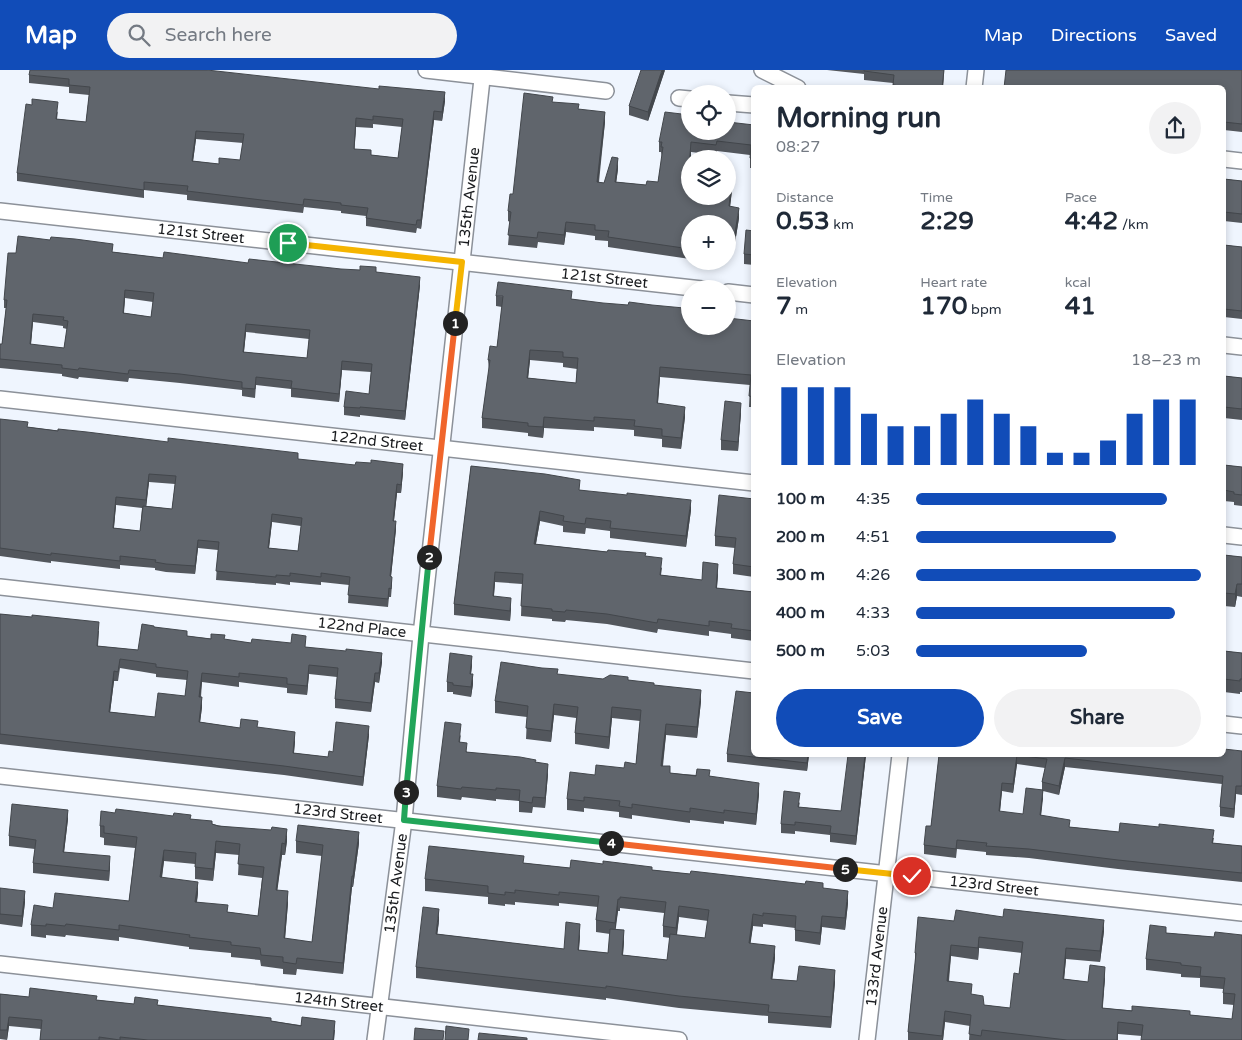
<!DOCTYPE html>
<meta charset="utf-8">
<style>
body{margin:0;font-family:"Varela Round",sans-serif;background:#f2f2f3;color:#1f2937;height:100vh;display:flex;flex-direction:column;font-size:19px;white-space:nowrap}
*{box-sizing:border-box;margin:0}
p{font-size:16px;color:#747a83}
.icon{flex:none;width:28px;height:28px;fill:none;stroke:currentColor;stroke-width:2;stroke-linecap:round;stroke-linejoin:round}
.map{position:relative;flex:1;overflow:hidden}
.side{position:absolute;left:751px;top:15px;width:475px;height:672px;display:flex;flex-direction:column;background:#fff;border-radius:8px;box-shadow:0 2px 8px #0003}
.side>*{flex:none}
.fabs{position:absolute;left:681px;top:15px;display:grid;gap:10px}
.fabs a{display:grid;place-items:center;width:55px;height:55px;border-radius:50%;background:#fff;box-shadow:0 2px 8px #0003;font-size:25px}
.pin{position:absolute;display:grid;place-items:center;width:42px;height:42px;color:#fff;margin:-21px;border:2px solid #fff;border-radius:50%;box-shadow:0 1px 5px #0007}
.km{position:absolute;width:25px;height:25px;margin:-12px;border-radius:50%;background:#222;color:#fff;font-size:14px;line-height:25px;text-align:center}
.round{display:grid;place-items:center;flex:none;width:52px;height:52px;border-radius:26px;background:#f2f2f3}
.overview{display:flex;align-items:center;justify-content:space-between;height:85px;padding:0 25px}
h1{font-size:28px;font-weight:700;line-height:38px}
.figures{display:grid;grid-template-columns:repeat(3,1fr);gap:8px;height:85px;padding:5px 25px}
.figures div{display:grid;align-content:center}
.figures b{font-size:25px;font-weight:700}
.figures small{font-size:14px;font-weight:400}
.figures p{font-size:14px}
.chart{height:140px;padding:10px 25px}
.chart p{display:flex;justify-content:space-between}
.chart svg{width:100%;height:90px;margin-top:5px;stroke:#114cb8;stroke-width:6}
.primary-button{display:flex;gap:10px;margin-top:auto;padding:10px 25px}
.primary-button a{flex:1;height:58px;border-radius:30px;background:#114cb8;color:#fff;font-size:20px;font-weight:700;line-height:58px;text-align:center}
.primary-button a+a{background:#f2f2f3;color:#1f2937}
ul{padding:0 25px;list-style:none;font-size:16px}
li{display:grid;grid-template-columns:80px 60px 1fr;align-items:center;height:38px}
li i{height:12px;border-radius:6px;background:#114cb8}
header{display:flex;align-items:center;gap:30px;box-sizing:border-box;height:70px;padding:0 25px;background:#114cb8;color:#fff}
header strong{font-size:24px}
nav{display:flex;gap:28px;margin-inline-start:auto;font-size:18px}
.search{width:350px;height:45px;background:#f2f2f3;display:flex;align-items:center;gap:12px;box-sizing:border-box;padding:0 18px;border-radius:28px;color:#747a83;font-size:19px}
.map>svg:first-child{display:block}
</style>
<header>
<strong>Map</strong>
<div class="search"><svg class="icon" aria-label="search" viewBox="0 0 24 24"><circle cx="10" cy="10" r="6"/><path d="M15 15l6 6"/></svg>Search here</div>
<nav><a>Map</a><a>Directions</a><a>Saved</a></nav>
</header>
<div class="map">
<svg width="1242" height="970" viewBox="0 0 1242 970">
<rect width="100%" height="100%" fill="#eff5fe"/>
<g fill="none" stroke-linecap="round" stroke-linejoin="round">
<g stroke="#8c9199" stroke-width="18">
<g id="street">
<path d="M426,0L606,21"/>
<path d="M762,0L798,18"/>
<path d="M974,18L976,0"/>
<path d="M679,28L690,29"/>
<path d="M728,33L754,35"/>
<path d="M1224,89L1242,91"/>
<path id="s1" d="M0,141L702,219"/>
<path d="M728,222L754,225"/>
<path d="M1224,275L1242,277"/>
<path id="s2" d="M0,329L754,413"/>
<path d="M1224,465L1242,467"/>
<path id="s3" d="M0,517L754,601"/>
<path d="M1224,654L1242,656"/>
<path id="s4" d="M0,706L1242,843"/>
<path id="s5" d="M0,894L679,970"/>
<path id="s6" d="M375,970L404,750L421,565L483,0"/>
<path id="s7" d="M867,970L900,685"/>
</g>
</g>
<use href="#street" stroke="#fff" stroke-width="15"/>
</g>
<path fill="#53575d" fill-rule="evenodd" d="M665,0L648,51L629,45V36Z
M827,0H944L943,18H893V13L864,10V4Z
M1242,0V62L1224,60V18Z
M29,5L445,31L442,51L434,50L421,159L417,158L416,163L366,156V146L341,143V141L304,137L303,143L187,130V125L144,120V128L17,111V103L58,41L57,49L86,52L89,25L69,23V17L29,13ZM373,54L402,57L398,88L371,85L354,79L356,57L373,58ZM196,69L243,73L240,90L219,94L193,91Z
M553,32L579,39L605,52L599,112L604,113L618,99L616,112L646,115L658,112L662,87L661,82H659V72L690,61L754,55V98H750V85L717,81L716,85L691,82L690,98L733,112L730,136L739,148L734,179L728,178V154H690V189L608,177V171L595,170V166L566,162L564,175L538,172L537,178L508,175L510,152L508,151V141Z
M1224,109L1242,111V153L1224,151Z
M754,161V195L744,194V184Z
M1224,175L1242,177V249L1224,247Z
M113,182L163,188L376,202L420,215L405,350L360,345V347L344,345V337L369,324L371,302L342,300L339,332L291,327V319L256,315L255,328L242,326V320L180,313L129,308L128,312L79,307L78,309L62,306V304L0,298V274H2L6,238H4V230L16,183ZM125,228L153,232L151,247L124,243ZM33,252L63,256V258L67,259L64,278L31,275ZM246,262L309,269L307,288L244,282Z
M496,226L572,229L690,256L754,251V337H749L750,315L660,307L658,333L685,347L681,379L662,377V369L634,366V360L594,357V361L544,358L543,368L528,366V363L482,358V348L489,300L488,290L497,277L502,237L496,236ZM530,290L563,293V297L577,299L576,313L528,308Z
M1224,306L1242,308V350L1224,348Z
M741,342L738,381L721,380V370Z
M0,349L28,357L403,402L401,423H397L394,451L396,459L391,507L392,515L391,527H389L388,537L348,533L349,515L321,512V515L290,512V515L276,513V515L216,510L218,480L198,478L195,504L166,502L155,500V498L120,495V499L51,491V493L0,486ZM149,412L175,414L172,439L146,436ZM116,435L142,438L140,461L114,458ZM272,452L301,456L298,481L269,478Z
M1224,395L1242,397V436L1234,435V432L1224,431Z
M471,396L580,420L691,440L686,477L610,468V461L586,458L585,464L563,462V456L540,451L536,474L646,486L662,498L661,505L702,510L718,504L717,518L754,522V571L731,568V564L709,561V566L658,559L657,563L607,554L566,550L565,552L552,551V549L521,546L522,514L495,512L494,526L511,538L510,551L454,545V534Z
M754,429V507L733,504V494L735,478L715,476V466Z
M1224,485L1242,487V527L1237,526L1235,537L1224,536Z
M0,544L99,561L98,576L138,580L154,557L187,566L251,573L306,577L382,592L379,613L375,612L371,642L335,638V629L337,607L309,604L307,625L287,623V618L239,612V617L202,612L201,627L202,637L200,652L240,658H258L295,671L294,683L328,687L333,682L369,665L363,716L284,705L0,674ZM120,598L156,604V607L187,610L185,626L155,647L110,642L114,611H118Z
M1224,581L1242,583V622H1240V624L1224,622Z
M472,595L471,604L473,614L471,627L453,624V622H447V612Z
M542,598L558,605L603,609L628,610L654,615L701,631L697,668L666,665L663,696L670,703L710,706L759,724L756,755L724,751V754L690,750V753L632,745V749L619,747V742L584,738V742L567,740V729L595,705L624,698L636,694L640,651L612,648L609,679L575,674V663L576,648L554,645L551,672L526,669L527,647L495,643V631Z
M461,664L460,672L467,682L536,692L548,704L545,738L533,737L532,743L519,742V731L496,729V731L462,727L461,730L437,727V716Z
M1242,681V725L1236,724L1234,748L1220,746V737L1222,714L1065,697L1059,725L1043,721L1041,745L1070,757L1119,762L1214,768L1213,773L1242,776V812L1118,799L1029,788L986,785V782L957,779L956,788L924,784V775L931,756L939,685ZM1017,694L1045,698L1042,712V720L1023,744L1000,742L1002,721L1013,723Z
M727,684L809,685L807,701L727,692Z
M866,685L856,775L830,772V765L795,761V764L781,763V754L800,732L799,737L841,741Z
M115,743L191,749L287,771L285,785H282L277,820L288,833L285,869L312,872L322,786L296,783V771L359,773L353,817H352L343,904L297,899L296,905L283,904V899L261,896L260,890L231,887V883L189,879V877L119,867V871L66,865L65,867L46,865V868L31,866V855L53,838L129,831L135,778L104,775V768L100,767V756ZM216,783L239,785L238,805L262,808L258,846L228,842L197,832L198,823L162,808L164,791L195,794V809L213,811Z
M68,749L64,782L110,796L109,811L33,803V793L35,779L9,776V766Z
M524,793L570,798L652,800L823,818L848,833L845,860L822,857L820,875L795,871V858L763,854V857L753,856L750,873L775,888L772,909L797,911L835,912L831,958L768,953V946L679,938L606,928V930L416,908V897L439,851L437,864L564,879L580,865L579,880L608,883L610,864L596,862V850L598,837L559,833V836L515,832V835L505,834V836L488,834V827L425,821V809ZM620,838L664,843L663,856V867L670,868L667,890L623,885L624,871L615,859L618,841H620ZM679,847L708,851L705,868L677,865Z
M0,804V818L25,832L22,857L0,854Z
M954,851L1104,861L1100,892L1066,889L1064,909L1088,912L1105,908L1102,938L1190,945L1232,949L1234,935L1223,934V919L1200,917V908L1181,907V904L1146,900V889L1166,863L1214,867L1242,865V970L1142,966L1118,964V970H969L970,956L945,952L943,970H908V962L915,894V883ZM979,878L1022,883L1019,904L1010,938L984,935L972,925L949,911L951,886L978,890Z
M0,924L29,927L97,930L134,934L158,935L335,960L334,970H40L41,959L9,956L7,970L0,969Z"/>
<path fill="#43474c" d="M662,0H665L648,51V42Z
M944,0L943,18H942Z
M445,22V31L442,51V42Z
M434,41V50L421,159V150Z
M605,42V52L597,122V112Z
M356,48V57L354,88V79Z
M196,61V69L192,99V91Z
M691,72V89H690L689,108V98Z
M618,88V99L615,122V112Z
M733,101V112L729,146V136Z
M739,138V148L734,179V169Z
M566,152V162L564,175V165Z
M420,207V215L405,350V341Z
M125,220V228L123,251V243Z
M33,244V252L30,283V274Z
M246,254V262L243,290V282Z
M530,280V290L527,318V308Z
M342,291V300L339,332V324Z
M660,297V307L657,344V333Z
M741,333V342L738,381V372Z
M685,337V347L681,379V368Z
M544,347V358L543,368V357Z
M403,394V402L401,423V415Z
M149,404V412L146,439V430Z
M397,414V423L393,459V451Z
M116,427V435L113,467V458Z
M691,430V440L686,477V466Z
M540,441V451L534,484V474Z
M272,444V452L268,486V478Z
M396,451V459L390,515V506Z
M198,470V478L195,504V496Z
M718,494V504L716,528V518Z
M495,502V512L493,536V526Z
M1237,514V526L1235,537V524Z
M511,528V538L510,551V541Z
M382,583V592L379,613V603Z
M472,586V595L470,613V604Z
M309,595V604L307,625V616Z
M114,601V611L109,651V642Z
M202,603V612L199,636V627Z
M375,603V612L371,642V633Z
M473,604V614L471,627V617Z
M701,620V631L697,668V657Z
M202,627V637L199,661V652Z
M554,634V645L551,672V661Z
M612,637V648L609,679V667Z
M666,654V665L661,707V696Z
M369,656V665L363,716V707Z
M295,662V671L293,692V683Z
M808,685H809L807,701V693Z
M865,685H866L856,775V766Z
M1017,685V694L1013,723V714Z
M1065,688V697L1059,725V716Z
M548,694V704L545,738V728Z
M759,713V724L756,755V744Z
M1002,713V721L999,750V741Z
M1236,716V724L1234,748V739Z
M1043,720V729L1040,754V745Z
M68,740V749L63,791V782Z
M287,759V771L285,785V774Z
M359,762V773L353,817V806Z
M216,771V783L213,811V799Z
M282,773V785L276,831V820Z
M164,780V791L160,819V807Z
M110,786V796L109,811V801Z
M352,806V817L343,904V893Z
M198,812V823L195,843V832Z
M25,821V832L22,857V846Z
M288,821V833L284,880V868Z
M848,821V833L845,860V848Z
M618,829V841L615,865V853Z
M679,836V847L676,869V858Z
M439,839V851L436,875V864Z
M753,844V856L749,885V873Z
M822,846V857L820,875V863Z
M1104,850V861L1100,892V881Z
M580,854V865L578,891V880Z
M624,860V871L622,896V885Z
M979,867V878L978,890V878Z
M951,875V886L947,922V911Z
M775,876V888L771,920V909Z
M1066,878V889L1063,920V909Z
M1105,897V908L1102,949V938Z
M835,900V912L831,958V947Z
M945,941V952L943,970H942Z
M9,947V956L7,970V960Z
M335,951L334,970H333Z"/>
<path fill="#60656c" stroke="#43474c" fill-rule="evenodd" d="M30,0H207L379,19V16L445,22L442,42L434,41L421,150H417L416,155L366,148L368,138L341,135V133L304,129L303,135L187,121L188,116L144,112V120L17,103L26,34L32,35V29L58,32L56,49L86,52L90,17L69,15V9L29,5ZM373,46L403,49L398,88L371,85V80L354,79L356,48L373,50ZM196,61L244,64L240,90L219,88V94L192,91Z
M641,0H662L648,42L629,36Z
M864,0H944L942,18H913L893,15L894,5L864,1Z
M1006,0H1242V54L1224,52V18H1004Z
M524,23L553,27L552,32L579,34L578,39L605,42L597,112L604,113L612,87L618,88L615,112L646,115L647,111L658,112L663,77H661L662,72H659L665,42L690,45V61H728V52L754,55V88H750L751,75L717,71L716,75L691,72L689,98H690V126H728V101H733L729,136L739,138L734,169L728,168V154H690V179L608,167L609,161L595,160V155L566,152L564,165L538,162L537,168L508,165L511,142L508,141L510,124H513Z
M1224,109L1242,111V144L1224,142Z
M746,160L754,161V185L744,184Z
M18,166L50,170L51,167L75,169L113,174L112,182L163,188L164,182L248,193L249,189L341,199L360,200V196L376,197V202L420,207L405,341L360,337V338L344,337L346,321L369,324L372,294L342,291L339,324L291,318L292,311L256,307L255,319L242,318V312L180,304L129,300L128,304L79,298L78,300L62,298V295L0,289V274H2L7,230H4L8,183H16ZM125,220L154,223L151,247L123,243ZM33,244L64,247L63,250L68,251L64,278L30,274ZM246,254L310,260L307,288L243,282Z
M1224,175L1242,177V241L1224,239Z
M498,212L572,221L571,229L603,233L628,235L629,232L652,235L684,238V236L690,237V256H728V248L754,251V327L749,326L751,305L660,297L657,333L685,337L681,368L662,366V359L634,356L635,350L594,347V351L544,347L543,357L528,356V353L482,348L490,290H488L490,276L497,277L503,226H496ZM530,280L563,282V287L578,288L576,313L527,308Z
M1224,306L1242,308V339L1224,337Z
M725,331L741,333L738,372L721,370Z
M0,349L28,352L27,357L58,361V359L87,362L168,372V368L298,383V389L355,395L356,392L371,393V390L403,394L401,415L397,414L393,451H396L390,506L392,507L391,519L389,518L388,529L348,525L350,507L321,503V507L290,503V506L276,505V507L216,501L219,472L198,470L195,496L166,494L155,492L156,490L120,486V491L51,483V485L0,478ZM149,404L176,406L172,439L143,436L140,461L113,458L116,427L146,430ZM272,444L302,448L298,481L268,478Z
M1224,395L1242,397V425L1234,424V422L1224,420Z
M471,396L545,404L580,410L579,420L627,425V423L691,430L686,466L610,458L611,451L586,448L585,454L563,451L564,446L540,441L534,474L607,482L608,480L646,483L645,486L662,488L660,505L702,510L703,492L718,494L716,518L754,522V561L731,558L732,554L709,551V556L658,549L657,553L607,544L566,540L565,542L552,541V539L521,536L523,504L495,502L493,526L511,528L510,541L454,534Z
M719,425L754,429V497L733,494L736,468L715,466Z
M1224,485L1242,487V514H1237L1235,524L1224,523Z
M0,544L32,547V545L99,552L97,576L138,580L142,554L154,556V557L187,561V566L211,569V564L225,565L224,569L251,573L252,569L291,573L292,564L306,566L305,577L346,581V579L382,583L379,603H375L371,633L335,629L338,598L309,595L307,616L287,614V608L239,603V607L202,603L199,627H202L199,652L240,658L241,649L258,651L257,657L295,662L293,683L328,687L329,681L333,682L336,652L369,656L363,707L284,696L0,664ZM120,589L156,594V597L188,601L185,626L158,623L155,647L109,642L114,601L118,602Z
M1224,581L1242,583V609H1240V611L1224,609Z
M450,583L472,586L470,604H473L471,617L453,615V613L447,612Z
M501,592L542,598L558,599L557,604L603,609L610,605L628,607V610L654,613V615L701,620L697,657L666,654L661,696H670V703L696,706L697,699L710,700L709,706L759,713L756,744L724,740V743L690,738V742L632,734V738L619,736L620,731L584,727V731L567,729L570,702L595,705L596,695L624,698L625,692L636,694L641,640L612,637L609,667L575,663L578,637L554,634L551,661L526,658L528,636L495,631Z
M736,621L754,623V685H808L807,693L727,684Z
M445,652L461,654L459,672L467,673L466,682L520,687L536,690L535,692L548,694L545,728L533,727L532,733L519,731L520,720L496,718V720L462,717L461,719L437,716Z
M1224,679L1242,681V716H1236L1234,739L1220,737L1223,706L1065,688L1059,716L1042,712L1047,689L1017,685L1013,714L1002,713L999,741L1023,744L1026,718L1043,720L1040,745L1070,750L1069,757L1119,762L1120,753L1159,757V754L1214,760L1212,773L1242,776V803L1118,790L1029,779L986,776L987,773L957,770L956,779L924,775L926,756H931L939,685H1224Z
M848,685H865L856,766L830,763L831,756L795,752V755L781,754L784,721L800,723L798,737L841,741Z
M12,734L68,740L63,782L110,786L109,801L33,793L36,770L9,766Z
M116,739L173,746L174,743L191,745L190,749L212,751V754L218,756L271,760L272,757L287,759L285,774L282,773L276,820L288,821L284,868L312,872L323,775L296,771L298,755L359,762L353,806H352L343,893L297,888L296,894L283,892V887L261,885L260,878L231,875V872L189,867L190,865L119,855V860L66,854L65,856L46,854V856L31,855L34,835L53,838L55,823L129,831L137,767L104,763V756H100L101,741L115,743ZM216,771L240,774L238,794L264,797L258,846L227,842L228,835L195,832L198,812L160,807L164,780L196,783L195,797L213,799Z
M429,776L524,786L523,793L570,798L571,790L603,794V791L652,797V800L690,804L691,801L805,814L806,811L823,813V818L848,821L845,848L822,846L820,863L795,860L796,846L763,843V846L753,844L749,873L775,876L771,909L797,911L799,896L835,900L831,947L768,942L769,935L679,926L606,916V918L416,897L423,837L439,839L436,864L564,879L566,852L580,854L578,880L608,883L610,859L624,860L622,885L667,890L670,864L705,868L709,840L679,836L676,858L663,856L666,832L620,827V829H618L615,853L596,850L599,826L559,822V825L515,820V823L505,822V825L488,823V816L425,809Z
M0,818L25,821L22,846L0,844Z
M1004,839L1104,850L1100,881L1066,878L1063,909L1088,912L1090,895L1105,897L1102,938L1132,941V936L1190,941V945L1232,949L1235,924L1223,923L1225,908L1200,906L1201,897L1181,895V893L1146,889L1150,855L1166,857V863L1214,867L1215,862L1242,865V970H1141L1143,955L1118,952L1117,970H1067L982,960L981,966L969,964L971,945L945,941L942,966L908,962L916,883H915L918,847L954,851L956,840L1003,847ZM979,867L1023,872L1019,904L1014,903L1010,938L984,935L983,926L971,924L972,914L947,911L951,875L978,878Z
M30,918L97,926L96,930L134,934L135,927L158,930L157,935L271,948V951L301,956L302,947L335,951L333,970H148L120,967V970L99,967V970H40L42,950L9,947L7,960H0V924L29,927Z
M446,956L469,959L468,970H445Z
M415,958L444,961L443,970H414Z
M479,963L527,968V970H478Z"/>
<g fill="none" stroke-linecap="round" stroke-linejoin="round">
<g stroke="#fff" stroke-width="10">
<path id="split-1" d="M288,173L462,192L455,253"/>
</g>
<g stroke="#fff" stroke-width="10">
<path id="split-2" d="M429,487L455,253"/>
</g>
<g stroke="#fff" stroke-width="10">
<path id="split-3" d="M406,722L429,487"/>
</g>
<g stroke="#fff" stroke-width="10">
<path id="split-4" d="M406,722L404,750L611,773"/>
</g>
<g stroke="#fff" stroke-width="10">
<path id="split-5" d="M611,773L845,799"/>
</g>
<g stroke="#fff" stroke-width="10">
<path id="split-6" d="M845,799L912,806"/>
</g>
<use href="#split-1" stroke="#f5b400" stroke-width="6"/>
<use href="#split-2" stroke="#f0652b" stroke-width="6"/>
<use href="#split-3" stroke="#22a559" stroke-width="6"/>
<use href="#split-4" stroke="#22a559" stroke-width="6"/>
<use href="#split-5" stroke="#f0652b" stroke-width="6"/>
<use href="#split-6" stroke="#f5b400" stroke-width="6"/>
</g>
<g text-anchor="middle" dominant-baseline="central" stroke-width="5" stroke-linejoin="round" paint-order="stroke">
<g font-size="15" fill="#191b1e" stroke="#eff5fe">
<text stroke="none"><textPath href="#s6" startOffset="848">135th Avenue</textPath></text>
<text stroke="none"><textPath href="#s1" startOffset="202">121st Street</textPath></text>
<text stroke="none"><textPath href="#s1" startOffset="608">121st Street</textPath></text>
<text stroke="none"><textPath href="#s2" startOffset="379">122nd Street</textPath></text>
<text stroke="none"><textPath href="#s3" startOffset="364">122nd Place</textPath></text>
<text stroke="none"><textPath href="#s4" startOffset="340">123rd Street</textPath></text>
<text stroke="none"><textPath href="#s6" startOffset="158">135th Avenue</textPath></text>
<text stroke="none"><textPath href="#s4" startOffset="1000">123rd Street</textPath></text>
<text stroke="none"><textPath href="#s7" startOffset="84">133rd Avenue</textPath></text>
<text stroke="none"><textPath href="#s5" startOffset="341">124th Street</textPath></text>
</g>
</g>
</svg>
<div class="fabs">
<a><svg class="icon" aria-label="locate" viewBox="0 0 24 24"><circle cx="12" cy="12" r="6"/><path d="M12 2v4M12 18v4M2 12h4M18 12h4"/></svg></a>
<a><svg class="icon" aria-label="layers" viewBox="0 0 24 24"><path d="M12 4l9 5-9 5-9-5zM3 14l9 5 9-5"/></svg></a>
<a>+</a>
<a>−</a>
</div>
<div class="pin" style="left:288px;top:173px;background:#1e9e55"><svg class="icon" aria-label="arrive" viewBox="0 0 24 24"><path d="M6 21V4h12l-3 4 3 4H6"/></svg></div>
<div class="pin" style="left:912px;top:806px;background:#d93025"><svg class="icon" aria-label="check" viewBox="0 0 24 24"><path d="M5 12l5 5 9-10"/></svg></div>
<b class="km" style="left:455px;top:253px">1</b>
<b class="km" style="left:429px;top:487px">2</b>
<b class="km" style="left:406px;top:722px">3</b>
<b class="km" style="left:611px;top:773px">4</b>
<b class="km" style="left:845px;top:799px">5</b>
<section class="side">
<div class="overview"><div><h1>Morning run</h1><p>08:27</p></div><a class="round"><svg class="icon" aria-label="share" viewBox="0 0 24 24"><path d="M12 15V3M7 8l5-5 5 5M5 13v7h14v-7"/></svg></a></div>
<div class="figures">
<div><p>Distance</p><b>0.53<small> km</small></b></div>
<div><p>Time</p><b>2:29</b></div>
<div><p>Pace</p><b>4:42<small> /km</small></b></div>
</div>
<div class="figures">
<div><p>Elevation</p><b>7<small> m</small></b></div>
<div><p>Heart rate</p><b>170<small> bpm</small></b></div>
<div><p>kcal</p><b>41</b></div>
</div>
<div class="chart"><p><span>Elevation</span>18–23 m</p>
<svg viewBox="0 0 160 44" preserveAspectRatio="none"><path d="M5 44V6M15 44V6M25 44V6M35 44V19M45 44V25M55 44V25M65 44V19M75 44V12M85 44V19M95 44V25M105 44V38M115 44V38M125 44V32M135 44V19M145 44V12M155 44V12"/></svg>
</div>
<ul>
<li><b>100 m</b>4:35<i style="width:88%"></i></li>
<li><b>200 m</b>4:51<i style="width:70%"></i></li>
<li><b>300 m</b>4:26<i style="width:100%"></i></li>
<li><b>400 m</b>4:33<i style="width:91%"></i></li>
<li><b>500 m</b>5:03<i style="width:60%"></i></li>
</ul>
<div class="primary-button"><a>Save</a><a>Share</a></div>
</section>
</div>
